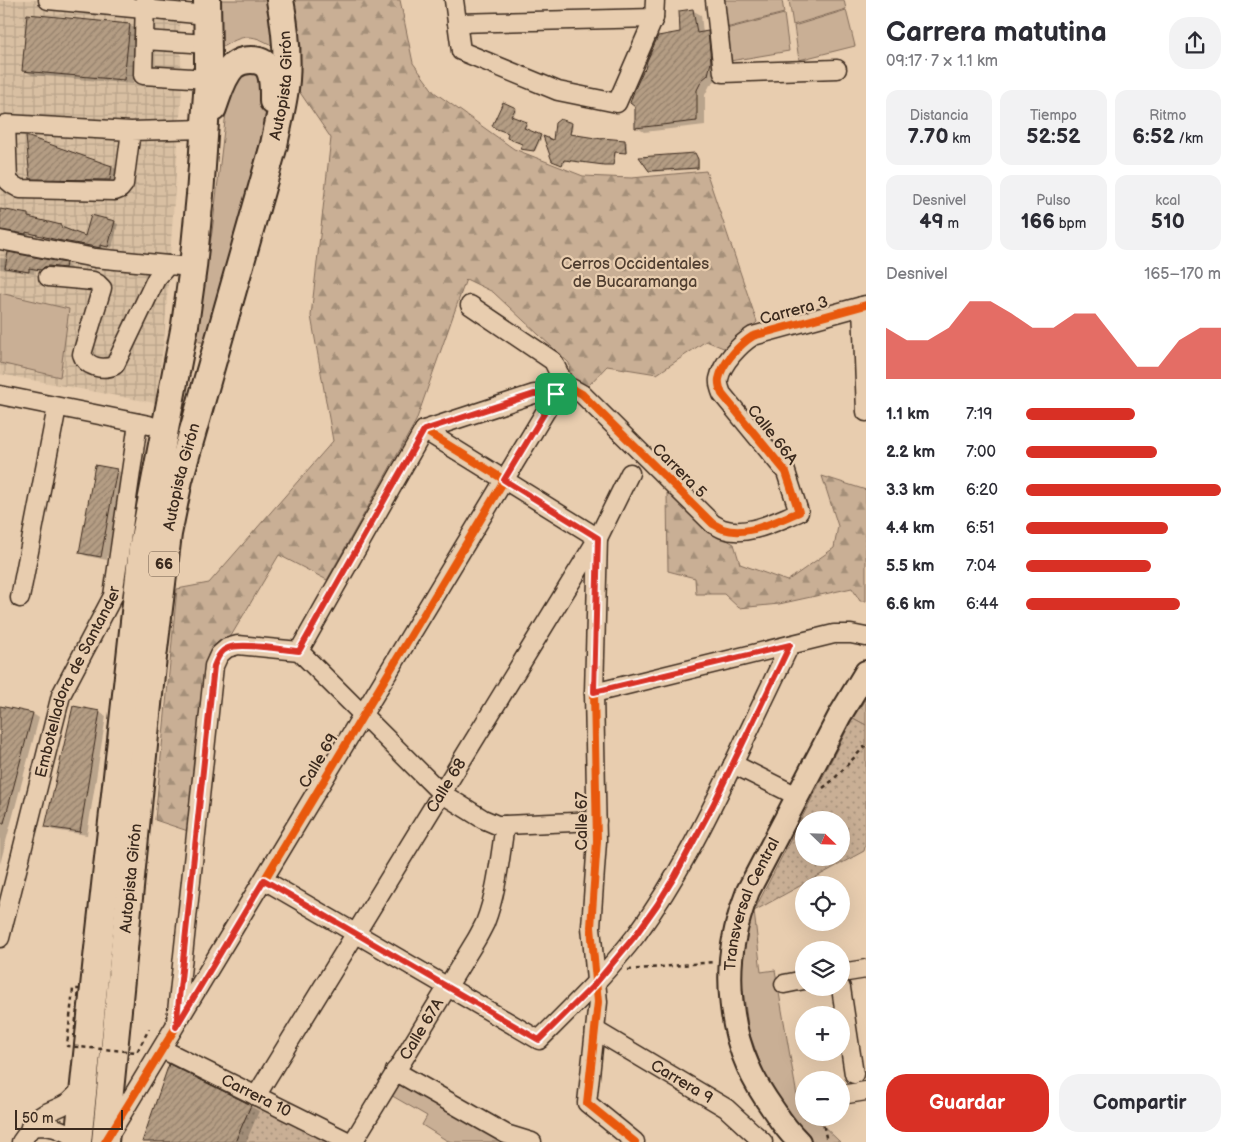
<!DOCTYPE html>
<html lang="es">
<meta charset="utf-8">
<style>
body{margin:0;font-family:"Balsamiq Sans",sans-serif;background:#f2f2f3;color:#2b2b33;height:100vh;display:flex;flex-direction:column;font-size:19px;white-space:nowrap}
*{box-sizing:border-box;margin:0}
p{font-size:16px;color:#7c7c81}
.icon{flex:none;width:28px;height:28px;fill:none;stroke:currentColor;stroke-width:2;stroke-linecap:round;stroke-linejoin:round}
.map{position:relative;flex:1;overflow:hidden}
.drawer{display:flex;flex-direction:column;background:#fff;width:375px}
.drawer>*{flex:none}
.needle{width:32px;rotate:113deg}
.fabs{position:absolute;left:795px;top:811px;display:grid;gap:10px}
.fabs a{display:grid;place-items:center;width:55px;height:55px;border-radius:50%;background:#fff;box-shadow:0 5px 20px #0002;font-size:25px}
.scale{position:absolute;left:15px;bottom:12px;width:108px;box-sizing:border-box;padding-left:5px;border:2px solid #3b2a1e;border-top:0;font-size:14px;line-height:18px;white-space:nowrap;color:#3b2a1e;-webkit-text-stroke:4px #e8cdaf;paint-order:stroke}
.pin{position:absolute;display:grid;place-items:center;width:42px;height:42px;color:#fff;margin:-21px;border-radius:10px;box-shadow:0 2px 8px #0006}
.round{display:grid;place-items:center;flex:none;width:52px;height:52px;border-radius:20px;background:#f2f2f3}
.headline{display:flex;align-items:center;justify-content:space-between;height:85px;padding:0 20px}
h1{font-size:28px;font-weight:800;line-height:38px}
.figures{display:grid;grid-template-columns:repeat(3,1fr);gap:8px;height:85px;padding:5px 20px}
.figures div{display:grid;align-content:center;border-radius:12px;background:#f2f2f3;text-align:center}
.figures b{font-size:21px;font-weight:800}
.figures small{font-size:14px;font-weight:400}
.figures p{font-size:14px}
.chart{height:140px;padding:10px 20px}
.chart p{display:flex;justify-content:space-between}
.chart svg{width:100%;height:90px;margin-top:5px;fill:#d93025;opacity:.7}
.cta{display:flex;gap:10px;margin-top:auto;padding:10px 20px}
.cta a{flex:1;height:58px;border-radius:20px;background:#d93025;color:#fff;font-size:20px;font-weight:800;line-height:58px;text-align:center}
.cta a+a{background:#f2f2f3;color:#2b2b33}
ul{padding:0 20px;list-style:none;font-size:16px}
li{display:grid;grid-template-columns:80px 60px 1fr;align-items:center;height:38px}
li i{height:12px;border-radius:6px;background:#d93025}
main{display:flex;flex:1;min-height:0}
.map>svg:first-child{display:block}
</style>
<main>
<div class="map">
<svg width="866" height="1142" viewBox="0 0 866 1142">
<defs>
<pattern id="industrial-grid" width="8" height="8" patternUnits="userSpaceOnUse" patternTransform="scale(1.25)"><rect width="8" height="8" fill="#d8bfa2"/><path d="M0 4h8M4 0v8" fill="none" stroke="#baa48b"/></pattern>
<pattern id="forest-firs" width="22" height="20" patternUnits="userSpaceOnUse" patternTransform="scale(1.25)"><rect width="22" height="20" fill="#c9af95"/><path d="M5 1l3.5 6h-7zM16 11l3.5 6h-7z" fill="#a48f79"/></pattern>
<pattern id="park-dots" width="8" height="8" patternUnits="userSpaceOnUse" patternTransform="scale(1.25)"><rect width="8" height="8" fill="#c9af95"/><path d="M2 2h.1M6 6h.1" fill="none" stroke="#a48f79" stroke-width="1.8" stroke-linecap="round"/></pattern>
<pattern id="building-hatch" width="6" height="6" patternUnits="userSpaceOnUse" patternTransform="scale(1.25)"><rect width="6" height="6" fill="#b49d84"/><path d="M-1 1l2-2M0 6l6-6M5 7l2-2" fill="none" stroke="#94806b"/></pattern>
</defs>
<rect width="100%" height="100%" fill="#e8cdaf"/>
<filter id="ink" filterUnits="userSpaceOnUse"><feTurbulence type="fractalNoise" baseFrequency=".02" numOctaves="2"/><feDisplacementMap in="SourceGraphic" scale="10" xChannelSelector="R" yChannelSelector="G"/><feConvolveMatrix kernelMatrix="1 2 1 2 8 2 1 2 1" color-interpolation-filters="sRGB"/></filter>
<g filter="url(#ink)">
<path fill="url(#industrial-grid)" d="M0,0H179L182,89L164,340L155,403L0,374Z"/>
<path fill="#c9af95" stroke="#826c5a" d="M218,0H272L278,49C252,33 245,33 219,49Z
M722,0H782L784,13L726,28Z
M789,0H844L846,9L793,25Z
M846,10L855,46L799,60L794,26Z
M784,14L789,51L730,61L726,29Z
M257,72L267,105L262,133L208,343L194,341L212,232L227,104L239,74Z
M0,293L69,309L60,377L0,363Z
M754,911L761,972L775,970L797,1096L804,1104V1118H815L840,1142H814L806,1136L780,1104L763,1071L749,1032L741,976L744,939Z
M398,1079L508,1142H452L446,1140L422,1125L427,1116L389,1094Z"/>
<path fill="url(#forest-firs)" stroke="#826c5a" d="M293,0H400L413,63L434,92L514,149L583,176L632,178L706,171L757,322L726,349L706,341L657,374L607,366L588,386L571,381L569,363L493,292L466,279L416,421L327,580L279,555L231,636L218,642L208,655L188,831L155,820L177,589L209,583L333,441L311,316L331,138L299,91L301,46Z
M822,476L866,490V601H860L852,588L779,604L739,608L724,594H696L695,578L668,571L667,492L709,530L734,544L740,564L787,581L834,548L838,526Z
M866,698V725L853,718Z"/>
<path fill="url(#park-dots)" stroke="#826c5a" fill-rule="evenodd" d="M853,718L866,725V843L864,851L754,911ZM804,820H841V858H804Z
M252,1102L330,1142H235Z"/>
<path fill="#0003" d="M692,10L701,15L703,33L707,32L716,37L719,68L716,80L710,85L705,95V125L644,132L636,127Z
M129,25L138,30L133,84L32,75L23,70Z
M504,104L517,109L512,118L528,124L525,130L542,137L535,151L523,149L524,143L510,133Z
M571,124L573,125L571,135L603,140L625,142H627V153L616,152L614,165H607L566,160L564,165L555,162L554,142Z
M694,154L696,155L699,161V169L652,172L650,170Z
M112,167L118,170L116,183L38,182L32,178Z
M0,211L28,215L32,217L31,219L61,226L86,237L114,222L118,224L112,248L104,246L103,249L62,241L29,233V235L6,231H0Z
M0,258L65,264L71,268L70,270L55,269L50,270L47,272L34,270V274L0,269Z
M117,470L123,474L107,560L87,556L80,553Z
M0,708L33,714L39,718L0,864Z
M99,712L106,716L87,835L53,830L46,826Z
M250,1106L259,1111L246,1142H143Z"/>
<path fill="url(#building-hatch)" stroke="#3b2a1e" d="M693,9L697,33L708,31L711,62L708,75L702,80L697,90V121L635,128V107L630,103L634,91L643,71L645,69L647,61L658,36L680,32L679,11Z
M27,14L130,24L124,80L22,71Z
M503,102L516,108L511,116L527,122L524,128L541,135L534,151L520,149L522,144L507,138L508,133L494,128V127L492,126Z
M560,119L572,123L570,134L602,139V138L625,140L626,153L615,152L613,165H604L564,160L562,165L552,161L543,136L553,140L555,123Z
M26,136L112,166L110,180L30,179Z
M695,153L698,159V168L649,171L639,157Z
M0,209L28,214V217L61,225V227L85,236L91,215L115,221L108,247L100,245V248L96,247L57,240L26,232V234L0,230Z
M8,252L66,263L65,268L48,266L44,267L41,270L29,268V272L5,268Z
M95,465L117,469L101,557L79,553Z
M0,706L33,713L4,823H0Z
M73,706L100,711L80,832L45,827Z
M169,1064L251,1105L235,1142H142Z"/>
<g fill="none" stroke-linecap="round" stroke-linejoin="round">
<g stroke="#3b2a1e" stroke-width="21">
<g id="minor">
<path d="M48,0L207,15"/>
<path d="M145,0L143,75L208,79"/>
<path d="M454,0L461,51L558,91L617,103L654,18L655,0"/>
<path d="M715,0L723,73L837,69"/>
<path d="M457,23L654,18"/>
<path d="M144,40L208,44"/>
<path d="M131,131L124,184L120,189L115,191L20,189L13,185L8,181L6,124L131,131L204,129"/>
<path d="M0,240L95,258L168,265"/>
<path d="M48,277L93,281L98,284L102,288L82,354C86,367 103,371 115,365L156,279L168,265L193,267"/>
<path d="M470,305L553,361L566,388"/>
<path d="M862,306L866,412"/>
<path d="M0,395L149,425"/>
<path d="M424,430L598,538L594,693L597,841L591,927L598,1002L587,1103L635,1142"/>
<path d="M20,598L57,407"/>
<path d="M299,651L424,430L534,394H556"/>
<path d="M594,693L834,634H851L866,637"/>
<path d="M733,764L797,796"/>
<path d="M264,880L539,1040C573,1006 608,972 637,934C677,879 707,819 736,758C754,721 772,683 790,645"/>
<path id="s1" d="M0,938L61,695L113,596L138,423"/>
<path d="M841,973L866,969"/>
<path d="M784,984L804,980"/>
<path d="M841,988L854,1074"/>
<path d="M176,1021L214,666L219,655L227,648L238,645L299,651L441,793L483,819L497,825H505L597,821"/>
<path id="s2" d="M595,1030L726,1108L763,1142"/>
<path id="s3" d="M162,1049L349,1142"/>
<path d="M395,1071L506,1134L532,1142"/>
<path d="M841,1095L866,1091"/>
<path id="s4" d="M256,1096L598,538L630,473"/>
<path d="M30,1127C52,1124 60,1129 79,1139"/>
<path d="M108,1137L556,394L561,390L571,388L582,394L713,524C716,525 720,528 723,529C748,537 776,521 799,512L786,472L722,394C720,389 718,384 719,379C722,363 740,344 753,336L866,305"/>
<path d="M21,1142L38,1118L46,1113L62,1106L69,1102L84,1087"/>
<path id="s5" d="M353,1142L476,940C479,935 482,929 485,923C497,892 500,857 505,825"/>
</g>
</g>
<g stroke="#3b2a1e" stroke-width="26">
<g id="major">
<path id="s6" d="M799,1142C790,1133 782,1123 775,1112C765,1098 755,1083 748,1066C731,1029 726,978 734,939C737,922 742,907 748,891L840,715L866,672"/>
</g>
</g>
<g stroke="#3b2a1e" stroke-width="30">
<g id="highway">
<path d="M213,108C218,95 222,77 233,66C238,62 244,60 251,60C275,60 273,84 273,101"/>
<path d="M78,1142L97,958L142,549L185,325L193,267L200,195L208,79V54L207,0"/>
<path id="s7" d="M105,1142L151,674L168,534L179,480L274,145C278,124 284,102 286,80C288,54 285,26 280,0"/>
</g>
</g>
<path stroke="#3b2a1e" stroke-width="2.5" stroke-dasharray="4 4" stroke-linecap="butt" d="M823,788L833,780L866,745
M628,970L714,962
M822,1118L827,1142"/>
<use href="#minor" stroke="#e8cdaf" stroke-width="18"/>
<use href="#major" stroke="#e8cdaf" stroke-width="22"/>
<use href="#highway" stroke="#e8cdaf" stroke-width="26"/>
<path stroke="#3b2a1e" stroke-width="2.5" stroke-dasharray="4 4" stroke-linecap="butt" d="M74,1038L79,989H73L67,1046L137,1052L149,1029"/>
<g stroke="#e8cdaf" stroke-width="11">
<path id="cycleway" d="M299,651L424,430L598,538L594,693L597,841L591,927L598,1002L587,1103L635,1142
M105,1142L176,1027L556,394L561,390L571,388L582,394L713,524C716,525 720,528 723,529C748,537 776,521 799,512L786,472L722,394C720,389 718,384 719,379C722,363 740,344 753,336L866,305"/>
</g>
<use href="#cycleway" stroke="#e8590c" stroke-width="8"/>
</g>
</g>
<g fill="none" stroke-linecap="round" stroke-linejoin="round" filter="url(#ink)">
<g stroke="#fff" stroke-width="10">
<path id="route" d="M534,394H556L504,480L598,538L594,692L790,645L713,805L675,876L657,905L635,936L596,983L539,1040L264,880L176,1027L214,666C217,659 220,651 228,648C241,642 283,650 299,651L424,430Z"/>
</g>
<use href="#route" stroke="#d93025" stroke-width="6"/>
</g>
<g text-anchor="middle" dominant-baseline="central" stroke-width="4.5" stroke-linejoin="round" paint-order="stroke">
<rect fill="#e8cdaf" stroke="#6f5b4a" stroke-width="1" x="149" y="551.5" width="30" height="25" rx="4"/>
<g font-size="15" font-weight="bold" fill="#3b2a1e">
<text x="164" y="564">66</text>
</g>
<g font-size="16" fill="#3b2a1e" stroke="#e8cdaf">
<text stroke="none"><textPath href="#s7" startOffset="1075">Autopista Girón</textPath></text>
<text transform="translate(794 311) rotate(-15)">Carrera 3</text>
<text transform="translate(772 435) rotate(52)">Calle 66A</text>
<text transform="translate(679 471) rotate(45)">Carrera 5</text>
<text stroke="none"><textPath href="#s7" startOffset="670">Autopista Girón</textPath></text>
<text stroke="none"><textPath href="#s1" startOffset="269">Embotelladora de Santander</textPath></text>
<text transform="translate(319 761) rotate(-59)">Calle 69</text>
<text stroke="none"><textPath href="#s4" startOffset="364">Calle 68</textPath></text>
<text transform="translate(582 821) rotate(-90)">Calle 67</text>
<text stroke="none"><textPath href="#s7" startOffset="265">Autopista Girón</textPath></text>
<text stroke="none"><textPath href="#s6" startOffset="260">Transversal Central</textPath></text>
<text stroke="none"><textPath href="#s5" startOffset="132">Calle 67A</textPath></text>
<text stroke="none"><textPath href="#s2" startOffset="101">Carrera 9</textPath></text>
<text stroke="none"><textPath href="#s3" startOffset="105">Carrera 10</textPath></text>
</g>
<g font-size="16" fill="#503e30" stroke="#e8cdaf">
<text x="635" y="264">Cerros Occidentales<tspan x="635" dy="18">de Bucaramanga</tspan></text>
</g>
</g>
</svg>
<div class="fabs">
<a><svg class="needle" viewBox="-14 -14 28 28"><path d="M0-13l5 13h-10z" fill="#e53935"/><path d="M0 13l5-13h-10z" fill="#7c7c81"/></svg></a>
<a><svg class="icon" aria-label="locate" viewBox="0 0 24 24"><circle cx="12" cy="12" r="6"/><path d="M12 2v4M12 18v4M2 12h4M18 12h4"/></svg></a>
<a><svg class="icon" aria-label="layers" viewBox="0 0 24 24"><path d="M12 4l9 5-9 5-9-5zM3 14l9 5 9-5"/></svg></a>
<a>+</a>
<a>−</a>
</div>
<div class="scale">50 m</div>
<div class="pin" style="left:556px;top:394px;background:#1e9e55"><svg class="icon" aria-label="arrive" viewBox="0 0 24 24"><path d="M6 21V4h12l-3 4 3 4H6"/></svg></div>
</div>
<section class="drawer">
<div class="headline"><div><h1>Carrera matutina</h1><p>09:17 · 7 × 1.1 km</p></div><a class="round"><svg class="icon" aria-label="share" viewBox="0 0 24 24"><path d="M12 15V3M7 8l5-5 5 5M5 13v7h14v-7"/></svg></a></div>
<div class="figures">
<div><p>Distancia</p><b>7.70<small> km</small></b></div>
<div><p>Tiempo</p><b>52:52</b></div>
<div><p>Ritmo</p><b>6:52<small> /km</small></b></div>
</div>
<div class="figures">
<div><p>Desnivel</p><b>49<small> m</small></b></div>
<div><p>Pulso</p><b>166<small> bpm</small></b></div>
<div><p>kcal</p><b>510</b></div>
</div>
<div class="chart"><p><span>Desnivel</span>165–170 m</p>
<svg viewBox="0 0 160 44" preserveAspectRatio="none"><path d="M0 44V19L10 25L20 25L30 19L40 6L50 6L60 12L70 19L80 19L90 12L100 12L110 25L120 38L130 38L140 25L150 19L160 19V44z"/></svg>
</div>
<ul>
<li><b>1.1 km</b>7:19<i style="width:56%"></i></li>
<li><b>2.2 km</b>7:00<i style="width:67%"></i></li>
<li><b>3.3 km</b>6:20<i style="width:100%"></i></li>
<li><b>4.4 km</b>6:51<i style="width:73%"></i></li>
<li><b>5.5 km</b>7:04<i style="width:64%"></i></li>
<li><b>6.6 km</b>6:44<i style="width:79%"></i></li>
</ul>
<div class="cta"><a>Guardar</a><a>Compartir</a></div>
</section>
</main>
